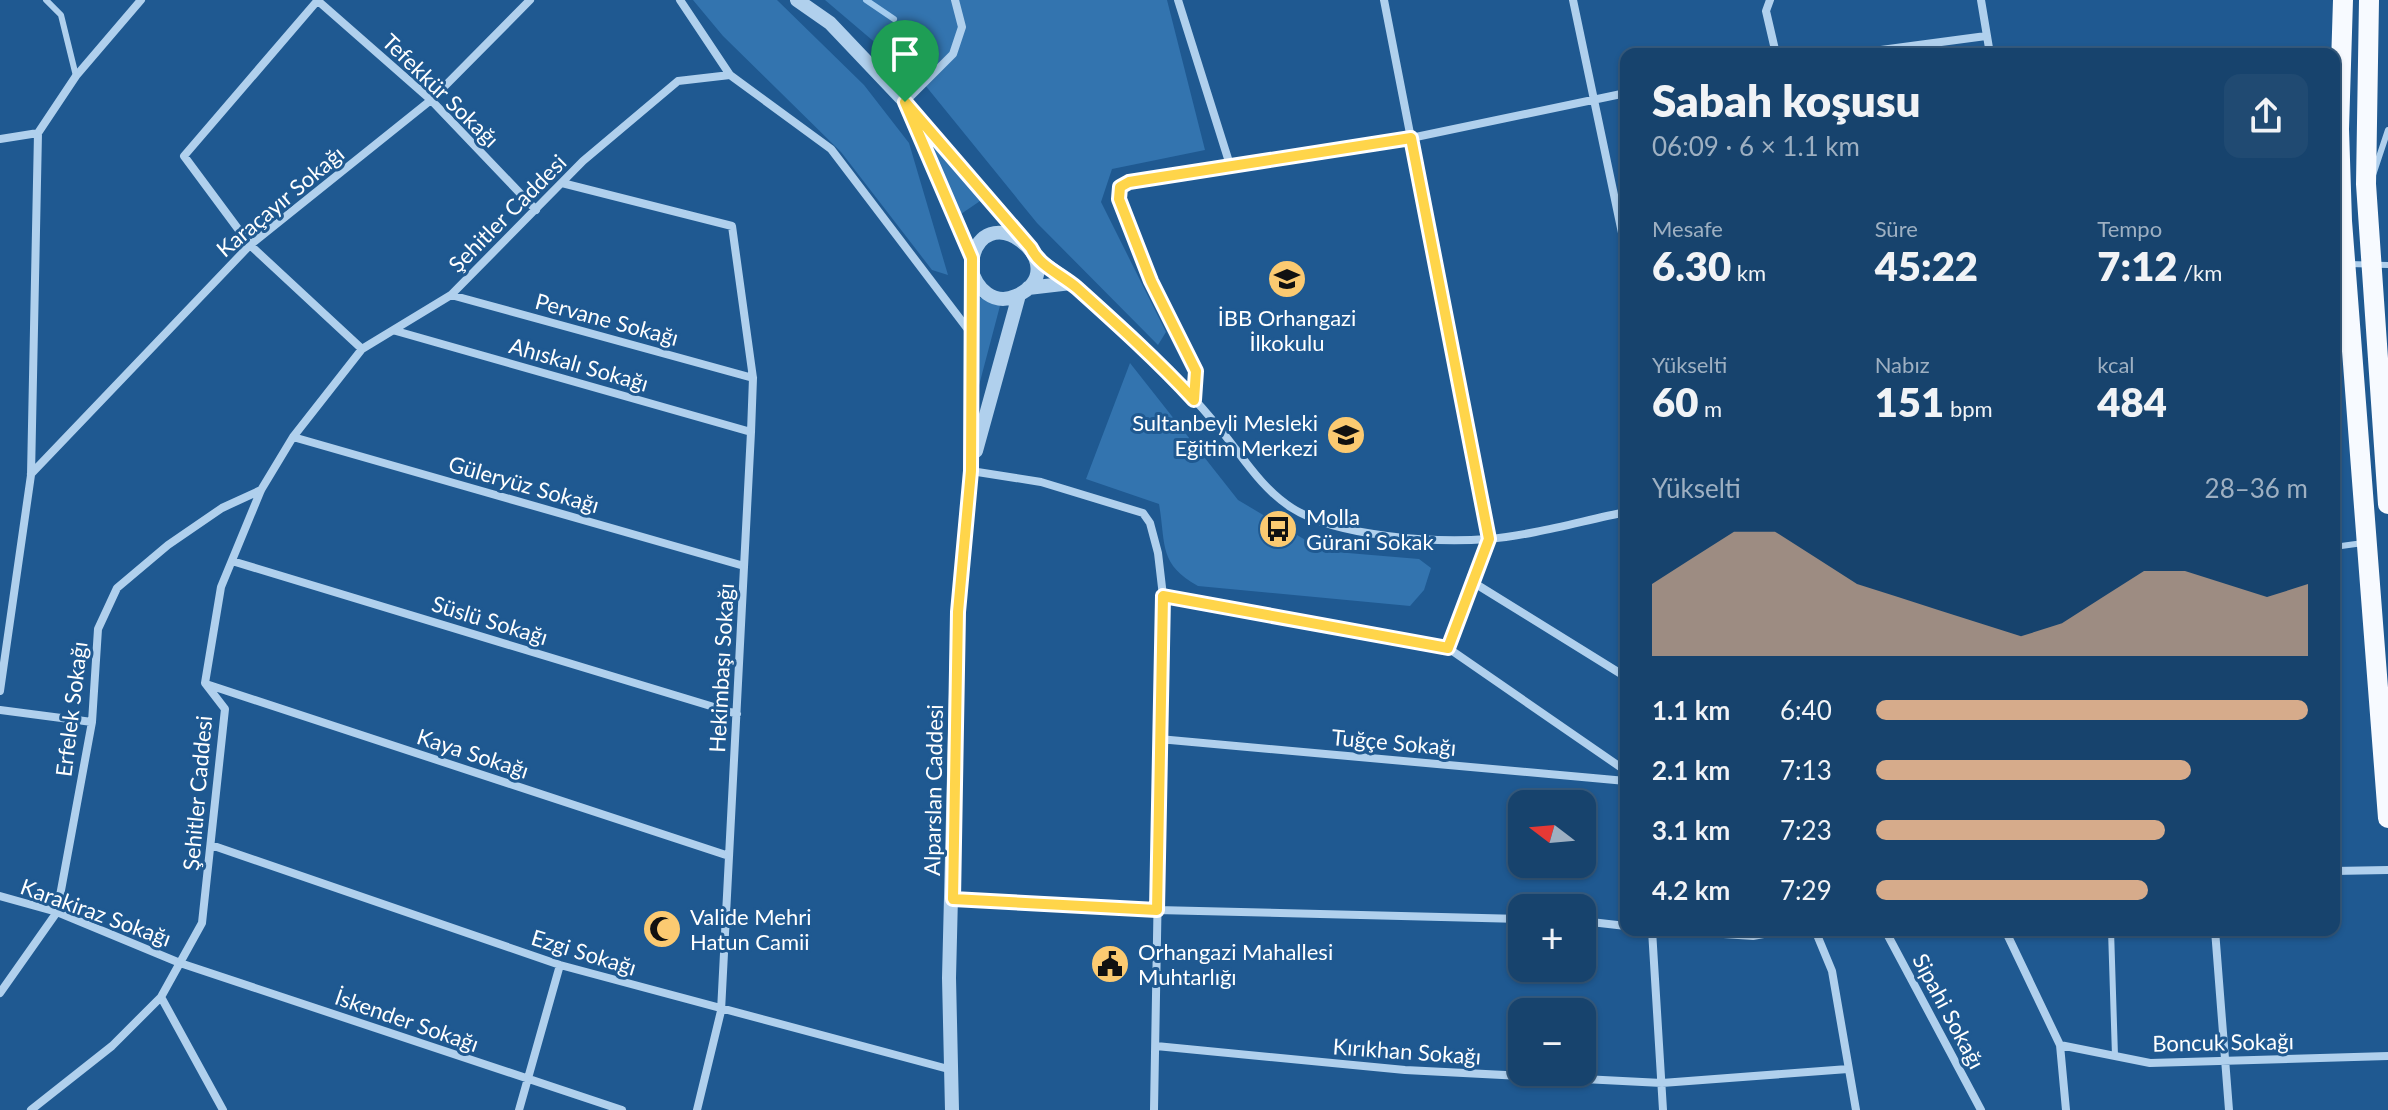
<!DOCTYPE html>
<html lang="tr">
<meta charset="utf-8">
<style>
body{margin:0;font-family:Lato,sans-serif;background:#204a72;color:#f1f3f6;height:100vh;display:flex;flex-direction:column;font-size:30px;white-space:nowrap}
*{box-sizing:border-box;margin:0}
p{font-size:26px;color:#9eb0c2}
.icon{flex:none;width:44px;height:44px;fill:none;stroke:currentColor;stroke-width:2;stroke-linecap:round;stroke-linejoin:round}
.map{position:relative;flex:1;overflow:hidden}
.details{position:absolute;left:1620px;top:48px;width:720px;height:888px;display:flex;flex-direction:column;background:#17436d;border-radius:16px;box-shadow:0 2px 6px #0004,0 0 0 2px #365c80}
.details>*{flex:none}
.needle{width:52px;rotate:286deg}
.buttons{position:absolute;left:1508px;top:790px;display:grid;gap:16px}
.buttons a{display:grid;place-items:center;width:88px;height:88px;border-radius:16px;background:#17436d;box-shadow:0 2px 6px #0004,0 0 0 2px #365c80;font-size:40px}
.pin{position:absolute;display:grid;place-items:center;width:68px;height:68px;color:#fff;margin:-82px -34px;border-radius:50% 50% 50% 0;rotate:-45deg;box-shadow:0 0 8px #0007}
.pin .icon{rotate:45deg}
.round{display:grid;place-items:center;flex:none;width:84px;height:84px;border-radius:16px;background:#204a72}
.summary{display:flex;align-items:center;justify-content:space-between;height:136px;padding:0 32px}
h1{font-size:44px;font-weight:800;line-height:60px}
.stats{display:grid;grid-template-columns:repeat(3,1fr);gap:12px;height:136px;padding:8px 32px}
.stats div{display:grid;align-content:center}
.stats b{font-size:40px;font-weight:800}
.stats small{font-size:22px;font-weight:400}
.stats p{font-size:22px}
.chart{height:224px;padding:16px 32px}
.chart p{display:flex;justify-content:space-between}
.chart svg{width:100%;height:144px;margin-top:8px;fill:#d6ab8b;opacity:.7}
ul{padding:0 32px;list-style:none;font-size:26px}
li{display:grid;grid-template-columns:128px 96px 1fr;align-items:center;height:60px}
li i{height:20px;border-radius:10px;background:#d6ab8b}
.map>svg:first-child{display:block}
</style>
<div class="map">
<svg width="2388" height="1110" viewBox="0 0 2388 1110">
<rect width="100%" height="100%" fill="#1f5991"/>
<path fill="#3374af" d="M693,0H777L864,85L909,143L948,275L932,270L841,152L723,36Z
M825,0H1167L1205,150L1112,169L1101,202L1166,332L1158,345L1037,223L925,85Z
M922,123L986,197L958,216Z
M970,296L1001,302L967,431Z
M1130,363L1238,500L1324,551L1419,559L1431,568L1424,590L1410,606L1198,586C1158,564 1166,544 1159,504L1086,479Z"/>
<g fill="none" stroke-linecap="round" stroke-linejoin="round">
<path stroke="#a4ccef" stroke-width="6" d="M866,0L894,19"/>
<path stroke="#b0d0ed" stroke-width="6" d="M46,0L61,15L76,76
M2373,175L2388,130
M2348,264L2388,265
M2334,547L2363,543
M2111,930L2115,1056"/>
<path stroke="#b0d0ed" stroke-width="8" d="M317,0L431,100L536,210
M318,0L184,156L250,245L362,349
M680,0L730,75L831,149L970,332
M1178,0L1230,165
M1384,0L1489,539
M1573,0L1626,252
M1770,0L1766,11L1776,54
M1981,0L1990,54
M1851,54L1986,36
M905,102L953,54L962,27L955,0
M0,139L38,133
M562,183L732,226L753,378L751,432L721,1011L697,1110
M1071,283C1121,328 1172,371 1215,423C1240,452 1259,487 1292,508C1337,537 1435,543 1488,539C1534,535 1581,521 1626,512
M451,295L753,378
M396,331L751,432
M1194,400L1196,371L1151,281L1119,199L1120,187L1129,182L1411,138L1626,93
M293,437L744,566
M971,471L1041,482L1143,513L1150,523L1158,553L1163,596L1154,1110
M31,474L250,245L431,100L530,0
M232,561L737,714
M1471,581L1626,677
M1163,596L1448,648L1626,771
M1448,648L1489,539
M206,684L729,856
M0,691L31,475L38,133L76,76L141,0
M0,710L92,722
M1159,739L1626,781
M211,845L560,965L952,1070
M2334,871L2388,870
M0,896L57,912L180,963L622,1110
M953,899L1157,910L1522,919
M1582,921L1626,926
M1652,930L1663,1110
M1665,930L1753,936L1785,930
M1815,930L1832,971L1856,1110
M1885,930L1981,1110
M2005,930L2060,1045L2066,1110
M2215,930L2229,1110
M0,993L57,912L92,722L98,629L117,588L168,545L222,508L261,490
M161,997L223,1110
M2060,1045L2150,1063L2388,1056
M1156,1046L1405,1070L1662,1083L1848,1069
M31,1110L112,1046L161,997L202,923L225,709L205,683L221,587L261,490L293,437L362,349L451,295L583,161L678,81L730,75
M519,1110L560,965"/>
<path stroke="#b0d0ed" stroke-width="14" d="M797,0L830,23L905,102L972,258
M916,115L1023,238
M1035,257L1071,283
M1028,288L1071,283
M976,451L1019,295
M952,1110L949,978L958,612L971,471V268C979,187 1081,267 1016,296C994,306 976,289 971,268"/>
<path stroke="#f7faff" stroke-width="20" d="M2343,0L2339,129L2342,221L2388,818
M2369,0L2366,184L2388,504"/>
</g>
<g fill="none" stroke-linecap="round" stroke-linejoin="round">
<g stroke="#fff" stroke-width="16">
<path id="route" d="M905,102L1031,248C1039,266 1062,275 1077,288C1117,324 1157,360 1194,400L1196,371L1151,281L1119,199L1120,187L1129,182L1411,138L1489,539L1448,648L1163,596L1157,910L953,899L958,612L971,471L972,258Z"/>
</g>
<use href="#route" stroke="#ffd54a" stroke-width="10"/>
</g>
<defs>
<g id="school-disc" transform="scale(2)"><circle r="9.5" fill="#fbca71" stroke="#1f5991"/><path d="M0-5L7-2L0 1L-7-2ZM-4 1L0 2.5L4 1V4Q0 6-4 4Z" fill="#111"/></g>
<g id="bus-disc" transform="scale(2)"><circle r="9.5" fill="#fbca71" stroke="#1f5991"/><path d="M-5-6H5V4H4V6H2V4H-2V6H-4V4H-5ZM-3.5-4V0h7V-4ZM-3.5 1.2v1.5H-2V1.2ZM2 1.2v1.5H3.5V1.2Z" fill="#111"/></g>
<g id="mosque-disc" transform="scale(2)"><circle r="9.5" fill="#fbca71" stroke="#1f5991"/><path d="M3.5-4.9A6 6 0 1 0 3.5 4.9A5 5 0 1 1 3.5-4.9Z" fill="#111"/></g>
<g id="civic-disc" transform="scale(2)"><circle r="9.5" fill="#fbca71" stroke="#1f5991"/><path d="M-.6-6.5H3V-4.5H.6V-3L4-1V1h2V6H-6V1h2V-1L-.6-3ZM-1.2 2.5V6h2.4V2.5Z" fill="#111"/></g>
</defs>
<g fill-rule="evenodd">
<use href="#school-disc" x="1287" y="279"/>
<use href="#school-disc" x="1346" y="435"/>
<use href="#bus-disc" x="1278" y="529"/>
<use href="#mosque-disc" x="662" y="929"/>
<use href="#civic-disc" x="1110" y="964"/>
</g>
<g text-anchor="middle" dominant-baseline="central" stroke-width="6" stroke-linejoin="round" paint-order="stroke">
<g font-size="22" fill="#fff" stroke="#1f5991">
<text transform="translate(441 90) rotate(44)">Tefekkür Sokağı</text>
<text transform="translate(280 201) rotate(-40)">Karaçayır Sokağı</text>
<text transform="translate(507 213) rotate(-45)">Şehitler Caddesi</text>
<text transform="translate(607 319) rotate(15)">Pervane Sokağı</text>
<text transform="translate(579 364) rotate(16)">Ahıskalı Sokağı</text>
<text transform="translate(524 484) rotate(16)">Güleryüz Sokağı</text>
<text transform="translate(490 620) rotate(17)">Süslü Sokağı</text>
<text transform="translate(721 668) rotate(-87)">Hekimbaşı Sokağı</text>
<text transform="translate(71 709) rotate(-83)">Erfelek Sokağı</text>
<text transform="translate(1394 742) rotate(5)">Tuğçe Sokağı</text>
<text transform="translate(473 753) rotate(18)">Kaya Sokağı</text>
<text transform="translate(933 790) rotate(-89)">Alparslan Caddesi</text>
<text transform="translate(197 793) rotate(-85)">Şehitler Caddesi</text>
<text transform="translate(96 912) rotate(20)">Karakiraz Sokağı</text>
<text transform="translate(584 952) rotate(17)">Ezgi Sokağı</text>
<text transform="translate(1949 1011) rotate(62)">Sipahi Sokağı</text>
<text transform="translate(407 1020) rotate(19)">İskender Sokağı</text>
<text transform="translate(2223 1042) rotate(-1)">Boncuk Sokağı</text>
<text transform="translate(1407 1051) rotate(4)">Kırıkhan Sokağı</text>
</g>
<g font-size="22" fill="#fff" stroke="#1f5991" text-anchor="start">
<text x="1287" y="317" text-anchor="middle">İBB Orhangazi<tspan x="1287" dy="25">İlkokulu</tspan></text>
<text x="1318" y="422" text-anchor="end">Sultanbeyli Mesleki<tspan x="1318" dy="25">Eğitim Merkezi</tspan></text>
<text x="1306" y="516">Molla<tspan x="1306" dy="25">Gürani Sokak</tspan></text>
<text x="690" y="916">Valide Mehri<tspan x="690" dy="25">Hatun Camii</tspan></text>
<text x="1138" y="951">Orhangazi Mahallesi<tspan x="1138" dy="25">Muhtarlığı</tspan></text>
</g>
</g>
</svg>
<div class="buttons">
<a><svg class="needle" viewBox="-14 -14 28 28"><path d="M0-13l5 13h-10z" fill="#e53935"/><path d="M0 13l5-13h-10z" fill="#9eb0c2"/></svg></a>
<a>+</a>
<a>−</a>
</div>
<div class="pin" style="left:905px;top:102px;background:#1e9e55"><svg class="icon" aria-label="arrive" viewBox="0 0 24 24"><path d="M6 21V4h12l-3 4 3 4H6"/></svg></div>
<section class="details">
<div class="summary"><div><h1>Sabah koşusu</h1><p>06:09 · 6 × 1.1 km</p></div><a class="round"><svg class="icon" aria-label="share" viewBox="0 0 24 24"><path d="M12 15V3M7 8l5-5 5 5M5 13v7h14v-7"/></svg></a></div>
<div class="stats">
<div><p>Mesafe</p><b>6.30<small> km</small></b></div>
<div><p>Süre</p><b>45:22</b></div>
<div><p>Tempo</p><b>7:12<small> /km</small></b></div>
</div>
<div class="stats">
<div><p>Yükselti</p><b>60<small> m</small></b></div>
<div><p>Nabız</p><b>151<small> bpm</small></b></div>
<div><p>kcal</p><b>484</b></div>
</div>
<div class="chart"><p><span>Yükselti</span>28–36 m</p>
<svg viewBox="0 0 160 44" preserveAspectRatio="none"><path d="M0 44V22L10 14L20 6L30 6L40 14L50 22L60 26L70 30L80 34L90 38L100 34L110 26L120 18L130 18L140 22L150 26L160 22V44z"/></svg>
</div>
<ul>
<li><b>1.1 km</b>6:40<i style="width:100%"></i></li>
<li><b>2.1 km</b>7:13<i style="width:73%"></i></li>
<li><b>3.1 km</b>7:23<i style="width:67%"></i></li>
<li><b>4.2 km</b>7:29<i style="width:63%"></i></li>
</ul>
</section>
</div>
